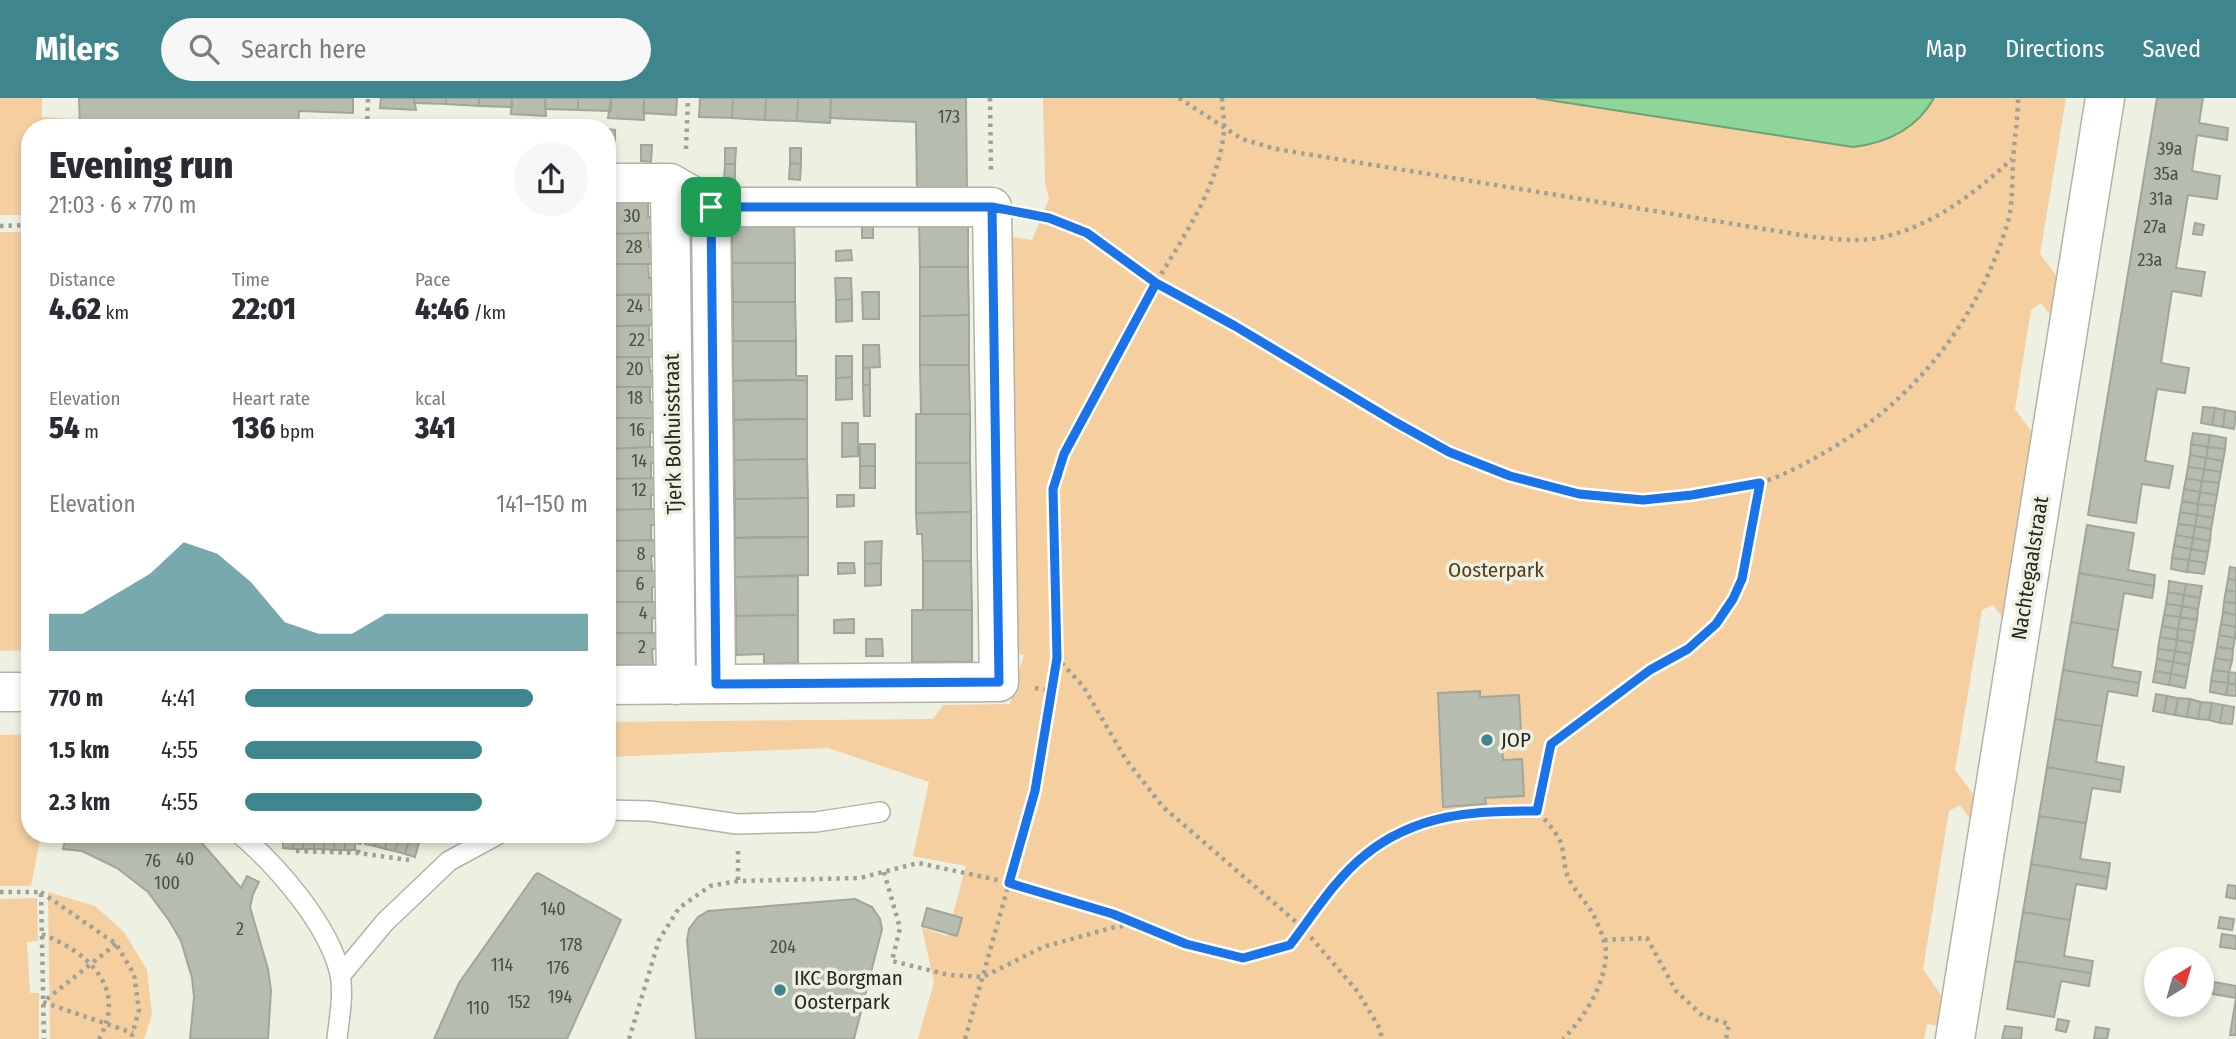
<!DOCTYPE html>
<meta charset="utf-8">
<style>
body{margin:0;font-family:"Fira Sans Condensed",sans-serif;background:#f7f7f7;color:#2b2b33;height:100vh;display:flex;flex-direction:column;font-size:26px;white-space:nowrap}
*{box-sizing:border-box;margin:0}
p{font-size:23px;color:#7c7c81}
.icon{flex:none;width:38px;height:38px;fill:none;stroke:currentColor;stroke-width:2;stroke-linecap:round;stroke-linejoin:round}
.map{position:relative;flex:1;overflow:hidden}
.side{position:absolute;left:21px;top:21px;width:595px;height:724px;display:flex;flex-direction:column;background:#fff;border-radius:28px;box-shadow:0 4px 10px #0003}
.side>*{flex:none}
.needle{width:46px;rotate:37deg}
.fabs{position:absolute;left:2144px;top:849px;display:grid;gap:14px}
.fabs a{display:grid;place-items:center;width:70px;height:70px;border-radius:50%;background:#fff;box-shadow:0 4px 10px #0003;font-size:35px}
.pin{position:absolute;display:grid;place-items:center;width:60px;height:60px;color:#fff;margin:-30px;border-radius:14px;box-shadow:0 4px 10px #0006}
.round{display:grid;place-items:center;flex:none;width:74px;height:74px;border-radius:37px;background:#f7f7f7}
.headline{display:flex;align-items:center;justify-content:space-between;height:119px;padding:0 28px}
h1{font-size:38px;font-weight:800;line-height:52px}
.figures{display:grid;grid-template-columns:repeat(3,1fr);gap:10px;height:119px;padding:7px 28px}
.figures div{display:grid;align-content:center}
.figures b{font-size:30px;font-weight:800}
.figures small{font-size:19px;font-weight:400}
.figures p{font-size:19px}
.chart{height:196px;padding:14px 28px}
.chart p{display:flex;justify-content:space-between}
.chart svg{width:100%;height:126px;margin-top:7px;fill:#3e858d;opacity:.7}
ul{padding:0 28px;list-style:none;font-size:23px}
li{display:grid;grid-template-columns:112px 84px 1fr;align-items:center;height:52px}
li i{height:18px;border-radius:9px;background:#3e858d}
header{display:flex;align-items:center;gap:42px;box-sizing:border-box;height:98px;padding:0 35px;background:#3e858d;color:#fff}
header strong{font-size:33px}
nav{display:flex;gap:38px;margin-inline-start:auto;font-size:24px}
.search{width:490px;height:63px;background:#f7f7f7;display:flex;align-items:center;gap:18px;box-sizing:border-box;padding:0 24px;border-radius:38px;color:#7c7c81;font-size:26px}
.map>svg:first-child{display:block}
</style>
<header>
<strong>Milers</strong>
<div class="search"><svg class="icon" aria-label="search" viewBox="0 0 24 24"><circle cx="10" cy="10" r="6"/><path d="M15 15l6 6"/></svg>Search here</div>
<nav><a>Map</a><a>Directions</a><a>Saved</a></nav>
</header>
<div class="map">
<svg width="2236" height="941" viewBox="0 0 2236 941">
<rect width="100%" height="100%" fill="#eef0e1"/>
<path fill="#f5cfa0" d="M0,0H42V19L74,21V30H30V117H0Z
M1043,0H2066L2040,156L2061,184L2054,222L2041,205L2031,212L2015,311L2037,341L2007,525L1993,507L1982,512L1955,672L1983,709L1975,728L1960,707L1949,713L1923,871L1949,909L1946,929L1927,926L1924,941H918L934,884L922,830L947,838L966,768L913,758L929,684L828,650L607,659V624L933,621L943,607L1010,606L1024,557L1015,555L1007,138L1032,142L1049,101L1045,84Z
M0,134H30V552L0,553Z
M30,636V737H41L31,788H0V637Z
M48,794L95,808L124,834L147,872L152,917L144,941H50Z
M37,800L38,843L27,844L30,895H39V941H0V801Z"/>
<path fill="#8dd598" stroke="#6ea175" stroke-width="2" d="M1536,0H1934C1917,30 1887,45 1853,49Z"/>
<path fill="#b6bdb0" stroke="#a0a699" stroke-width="2" d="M79,0H353V15L299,13L298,30H80Z
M381,0H414L416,12L380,10Z
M414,0H446V6L414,5Z
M446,0H479V8L446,6Z
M479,0H512V9L479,8Z
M512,0H545L546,18L511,16Z
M545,0H578V12L545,11Z
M578,0H611V13L578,12Z
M611,0H644V22L608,20Z
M644,0H677L676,17L643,15Z
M700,0H733L732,20L699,19Z
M733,0H766L765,22L732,20Z
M766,0H798L797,23L765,22Z
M798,0H831L830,25L797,23Z
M831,0H966L967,95H917L916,24L830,20Z
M2157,0H2203L2199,25L2228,30L2227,42L2197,37L2192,73L2220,78L2217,101L2188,97L2176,170L2205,174L2201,198L2172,193L2161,265L2189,270L2185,295L2157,291L2145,363L2173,368L2169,390L2142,386L2136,425L2088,417Z
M607,31L615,32V47H607Z
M607,47H615L614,63H607Z
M641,47H652L651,64L641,63Z
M725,50H736L735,66H725Z
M790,50H801V66L790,65Z
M790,65L801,66L800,82L789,81Z
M725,66H735V82H724Z
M607,103H648V119H654V135L607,136Z
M968,120V169H920L919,121Z
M794,122L795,165H732V123Z
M862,124H873V140H862Z
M2195,125L2204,127L2202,137L2193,136Z
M648,135L649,149L654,150V166H607V136Z
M851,152L852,162L836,163V153Z
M732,165H795V204H733Z
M607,166H648L649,180H655V197H607Z
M920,169H968L969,217L920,218Z
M835,180H851L852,201L836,202Z
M862,194H879V221H863Z
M649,196V212L655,211V227L607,228V197Z
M852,201V223L836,224V202Z
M733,204H795L796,243H733Z
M969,217V267H920V218Z
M607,228H649V242H655V259H607Z
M733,243H796V278H807V282L733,283Z
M863,247H879L880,269L863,270Z
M836,258H852V279L836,280Z
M607,259H649L650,273H656V289H607Z
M920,267H969L970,316H921Z
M863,270H870V287H863Z
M852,279V301L836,302V280Z
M752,282H807V321L734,322L733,283Z
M863,287H870V318H864Z
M607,289H650V304H656V320H607Z
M2203,309L2215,310L2212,327L2201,325Z
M2215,310L2225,312L2223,329L2212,327Z
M2225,312L2236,314L2234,331L2223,329Z
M916,316H970V365H916Z
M607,320H656V335L650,334V349L607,351Z
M753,321H807V361L734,362V322Z
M842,325H858V358L842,359Z
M2193,335L2210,337L2208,349L2191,346Z
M2210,337L2226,340L2225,351L2208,349Z
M860,346H875V368H860Z
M2191,346L2208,349L2206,360L2190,357Z
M656,349V365H651V380L607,381V351Z
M2208,349L2225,351L2223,363L2206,360Z
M2190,357L2206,360L2204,371L2188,369Z
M2206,360L2223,363L2221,374L2204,371Z
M807,361L808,400L735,401L734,362Z
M916,365H970L971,414L916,415Z
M860,368H875V390H860Z
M2188,369L2204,371L2202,383L2186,380Z
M2204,371L2221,374L2219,385L2202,383Z
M657,380V396L651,397V411L607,412V381Z
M2186,380L2202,383L2200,394L2184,391Z
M2202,383L2219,385L2217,397L2200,394Z
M2184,391L2200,394L2198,406L2182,403Z
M2200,394L2217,397L2215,408L2198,406Z
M837,397H854V408L837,409Z
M808,400V439L735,440V401Z
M2182,403L2198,406L2197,417L2180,414Z
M2198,406L2215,408L2213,420L2197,417Z
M657,411V427H651V442L607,443V412Z
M951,414H971V463H923L922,436H917L916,415Z
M2180,414L2197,417L2195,428L2178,426Z
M2197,417L2213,420L2211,431L2195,428Z
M2178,426L2195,428L2193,440L2176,437Z
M2087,427L2134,435L2128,472L2155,477L2154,488L2079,475Z
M2195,428L2211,431L2210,443L2193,440Z
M2176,437L2193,440L2191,451L2174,448Z
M754,439H808V477L735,479V440Z
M2193,440L2210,443L2208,454L2191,451Z
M657,442V458H651L652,473H607V443Z
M882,443L881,465L865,466V444Z
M2174,448L2191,451L2189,462L2172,460Z
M2191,451L2208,454L2206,465L2189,462Z
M2172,460L2189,462L2187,474L2171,471Z
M2189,462L2206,465L2204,476L2187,474Z
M923,463H971L972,512H923Z
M838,465H854L855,475L838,476Z
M881,465V487L865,488V466Z
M2230,469L2236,470V482L2228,481Z
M607,473H658L657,489H652V504H607Z
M2079,475L2154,488L2152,500L2124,495L2118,532L2071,524Z
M798,478V517L736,518L735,479Z
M2228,481L2236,482V494L2226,492Z
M2169,483L2186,486L2184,497L2168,494Z
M2186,486L2202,488L2200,500L2184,497Z
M2226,492L2236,494V505L2224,504Z
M2168,494L2184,497L2182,508L2166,506Z
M2184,497L2200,500L2198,511L2182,508Z
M607,504H658V520H652V535H607Z
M2224,504L2236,505V517L2223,514Z
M2166,506L2182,508L2180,519L2164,517Z
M2182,508L2198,511L2197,522L2180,519Z
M912,512H972V564H912Z
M2223,514L2236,517V529L2221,526Z
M798,517V565L764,566V556L736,557V518Z
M2164,517L2180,519L2178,531L2162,528Z
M2180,519L2197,522L2195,533L2178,531Z
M854,521V535H834V522Z
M2071,524L2118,532L2112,569L2141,574L2139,585L2063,572Z
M2221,526L2236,529L2235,540L2219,537Z
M2162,528L2178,531L2177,542L2160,539Z
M2178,531L2195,533L2193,545L2177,542Z
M607,535H658V551H652L653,567H607Z
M2219,537L2235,540L2233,551L2217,549Z
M2160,539L2177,542L2175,553L2158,551Z
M866,541H882L883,558H866Z
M2177,542L2193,545L2191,556L2175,553Z
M2217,549L2233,551L2232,563L2215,560Z
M2158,551L2175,553L2173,564L2157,561Z
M2175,553L2191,556L2189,567L2173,564Z
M2215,560L2232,563L2229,574L2213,572Z
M2157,561L2173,564L2171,576L2155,573Z
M2173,564L2189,567L2187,579L2171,576Z
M2063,572L2139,585L2137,598L2108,593L2102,628L2055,621Z
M2213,572L2229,574L2228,585L2211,583Z
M2155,573L2171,576L2169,587L2153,584Z
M2229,574L2236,575V587L2228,585Z
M2171,576L2187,579L2185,590L2169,587Z
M2211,583L2228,585L2226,597L2210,594Z
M2228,585L2236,587V598L2226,597Z
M1480,593V599L1519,597L1521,634L1501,635L1503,662L1522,661L1524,698L1485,700L1486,706L1443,709L1438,595Z
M2156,596L2167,598L2164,615L2153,613Z
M2167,598L2178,600L2175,617L2164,615Z
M2178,600L2190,601L2187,619L2175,617Z
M2190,601L2201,604L2198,621L2187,619Z
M2201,604L2212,605L2209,622L2198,621Z
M2212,605L2223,607L2220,625L2209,622Z
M2223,607L2234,609L2232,626L2220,625Z
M2055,621L2102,628L2096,664L2124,669L2122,682L2047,669Z
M2047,669L2122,682L2120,694L2092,690L2086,725L2039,718Z
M2039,718L2086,725L2080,761L2110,765L2108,779L2031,766Z
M66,737H195L241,790L247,778L259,784L253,796L250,809L268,871L271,892L268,941H190L194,899L192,880L181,843L170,824L148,794L117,770L82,753L63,751Z
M283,737H294L293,751L283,750Z
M294,737H304L303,751H293Z
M304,737H314V751H303Z
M314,737H325L324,751H314Z
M325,737H335L334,752L324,751Z
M335,737H345V752H334Z
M345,737H356L355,752H345Z
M367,737H378L375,748L365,746Z
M378,737H388L385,751L375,748Z
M388,737L399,739L395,753L385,751Z
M399,739L409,742L405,756L395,753Z
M409,742L419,745L415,759L405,756Z
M2031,766L2108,779L2106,791L2076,786L2070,822L2023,814Z
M538,775L621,822L567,941H434L459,885L535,777Z
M2228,787L2236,788V801L2226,799Z
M855,801L872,809L880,821L882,831L854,941H696L687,843L689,831L698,819L708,813Z
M927,810L962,820L957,838L922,828Z
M2023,814L2070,822L2064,858L2093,863L2091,875L2015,863Z
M2220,819L2234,821L2232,832L2218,830Z
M2222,836L2236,838V851L2220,849Z
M2015,863L2091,875L2089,888L2061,883L2054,919L2007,911Z
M2214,884L2236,888V937H2230L2236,900L2212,896Z
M2058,921L2069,923L2066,934L2056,932Z
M2005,928L2022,930L2021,941H2002Z
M2096,929L2109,931L2107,941H2094Z"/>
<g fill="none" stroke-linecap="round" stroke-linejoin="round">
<g stroke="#b2b3a5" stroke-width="22">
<path id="lane" d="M607,712L650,713L737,726L816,724L880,714
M241,737C278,769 329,827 340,876C344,897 339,921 337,941
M340,878L385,824L449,763L497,737"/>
</g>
<g stroke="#b2b3a5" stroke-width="41">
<path id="street" d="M607,85H670L691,97
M670,85L676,587
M607,587L999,584L992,109H711L716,586
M0,594H30
M1955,941L2105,0"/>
</g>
<path stroke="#9fa195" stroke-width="4.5" stroke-dasharray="3.5 5" stroke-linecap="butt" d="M990,0L991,72
M1179,0L1242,41L1276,51L1813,139C1834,141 1857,144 1878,140C1930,130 1974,96 2012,61
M1222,0C1222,11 1225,22 1224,32C1219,89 1184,137 1156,185C1217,219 1277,254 1337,290C1393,323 1450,360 1513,379C1554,391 1600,403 1644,401C1681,401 1722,394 1759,385C1781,379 1802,367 1822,356C1912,305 1976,226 2007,127C2013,107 2012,85 2013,64C2014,42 2018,21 2018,0
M367,30L368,0
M686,51L688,0
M1029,116C1080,126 1115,155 1156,185L1064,356L1053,391L1057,560L1083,588L1125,660L1162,708L1303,830L1358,894L1380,931L1382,941
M0,128L30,127
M1035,590L1053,593
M1537,713L1551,646L1650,572L1688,551L1716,525L1733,501L1742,481L1760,385
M296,753L358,755L409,762
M738,753V783
M358,755L361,737
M884,774L900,830L892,863L949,877L983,879L1043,849L1111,830L1133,826
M0,794H41L44,941
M41,794L116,846L134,876L139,912L131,941
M42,836C88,854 128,890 99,941
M1604,842L1647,840L1676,893L1703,918L1729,926L1726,941
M116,846L43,904L133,935
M629,941L659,842L679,810L710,788L738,783L860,780L918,765L993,781L1060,798L1113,816L1186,846L1243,860L1290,847L1337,785L1363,758L1386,742L1438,719L1478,715L1537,713C1545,722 1555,732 1560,743C1565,754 1563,768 1568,779C1575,794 1588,805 1595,820C1600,831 1606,844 1606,856C1605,887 1584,920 1563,941
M965,941L1035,693L1057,560"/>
<use href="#lane" stroke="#fff" stroke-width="19"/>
<use href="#street" stroke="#fff" stroke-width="38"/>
</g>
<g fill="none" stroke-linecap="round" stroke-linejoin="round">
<g stroke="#fff" stroke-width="14">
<path id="route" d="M711,109H992L1049,120L1087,135L1156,185L1064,356L1053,391L1057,560L1035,693L1009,785L1113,816L1186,846L1243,860L1290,847C1313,817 1335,781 1365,757C1415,716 1475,712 1537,713L1551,646L1650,572L1688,551L1716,526L1733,501L1742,481L1760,385L1692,397L1643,402L1579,396L1510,378L1449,354L1395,324L1235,228L1156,185L1087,135L1049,120L992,109L999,584L716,586L711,109"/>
</g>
<use href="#route" stroke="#1a73e8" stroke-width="9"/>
</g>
<g fill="#3e858d" stroke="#eef0e1" stroke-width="2.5">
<circle cx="1487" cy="642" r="7"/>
<circle cx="780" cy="892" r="7"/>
</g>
<g text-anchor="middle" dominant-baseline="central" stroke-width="7" stroke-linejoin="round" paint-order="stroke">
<g font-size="18" fill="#4b4d46">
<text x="949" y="19">173</text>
<text x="2170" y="51">39a</text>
<text x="2166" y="76">35a</text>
<text x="2161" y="101">31a</text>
<text x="632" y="118">30</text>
<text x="2155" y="129">27a</text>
<text x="634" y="149">28</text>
<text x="2150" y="162">23a</text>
<text x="635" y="208">24</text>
<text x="637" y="242">22</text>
<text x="635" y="271">20</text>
<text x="635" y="300">18</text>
<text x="637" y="332">16</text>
<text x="639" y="363">14</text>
<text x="639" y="392">12</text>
<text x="641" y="456">8</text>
<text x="640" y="486">6</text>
<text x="643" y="515">4</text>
<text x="642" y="549">2</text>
<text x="185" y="761">40</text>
<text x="153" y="763">76</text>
<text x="167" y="785">100</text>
<text x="553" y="811">140</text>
<text x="240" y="831">2</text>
<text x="571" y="847">178</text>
<text x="783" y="849">204</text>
<text x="502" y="867">114</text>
<text x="558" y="870">176</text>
<text x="560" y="899">194</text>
<text x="519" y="904">152</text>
<text x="478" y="910">110</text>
</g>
<g font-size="21" fill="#272822" stroke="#eef0e1">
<text transform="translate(673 336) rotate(-91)">Tjerk Bolhuisstraat</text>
<text transform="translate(2030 470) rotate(-81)">Nachtegaalstraat</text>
</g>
<g font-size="21" fill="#533c1c" stroke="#eef0e1">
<text x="1496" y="472">Oosterpark</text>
</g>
<g font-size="21" fill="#272822" stroke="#eef0e1" text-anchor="start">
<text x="1501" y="642">JOP</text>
<text x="794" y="880">IKC Borgman<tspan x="794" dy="24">Oosterpark</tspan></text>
</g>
</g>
</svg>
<div class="fabs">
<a><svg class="needle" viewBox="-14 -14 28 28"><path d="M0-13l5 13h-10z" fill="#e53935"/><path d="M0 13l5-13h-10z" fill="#7c7c81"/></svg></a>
</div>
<div class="pin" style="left:711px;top:109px;background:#1e9e55"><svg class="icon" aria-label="arrive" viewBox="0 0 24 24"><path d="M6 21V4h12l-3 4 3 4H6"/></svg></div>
<section class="side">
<div class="headline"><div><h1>Evening run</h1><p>21:03 · 6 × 770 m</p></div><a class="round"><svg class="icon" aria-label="share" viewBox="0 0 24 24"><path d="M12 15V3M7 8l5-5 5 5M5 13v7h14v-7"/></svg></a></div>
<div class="figures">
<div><p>Distance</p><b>4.62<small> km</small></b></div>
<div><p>Time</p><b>22:01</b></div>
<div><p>Pace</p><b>4:46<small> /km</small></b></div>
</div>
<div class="figures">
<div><p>Elevation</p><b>54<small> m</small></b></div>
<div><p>Heart rate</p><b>136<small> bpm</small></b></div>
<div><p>kcal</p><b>341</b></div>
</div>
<div class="chart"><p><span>Elevation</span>141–150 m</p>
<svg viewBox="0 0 160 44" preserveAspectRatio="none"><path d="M0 44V31L10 31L20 24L30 17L40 6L50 10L60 20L70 34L80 38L90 38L100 31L110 31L120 31L130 31L140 31L150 31L160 31V44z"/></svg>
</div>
<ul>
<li><b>770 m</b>4:41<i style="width:84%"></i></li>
<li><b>1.5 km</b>4:55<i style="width:69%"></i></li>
<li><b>2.3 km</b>4:55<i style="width:69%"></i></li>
</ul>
</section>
</div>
